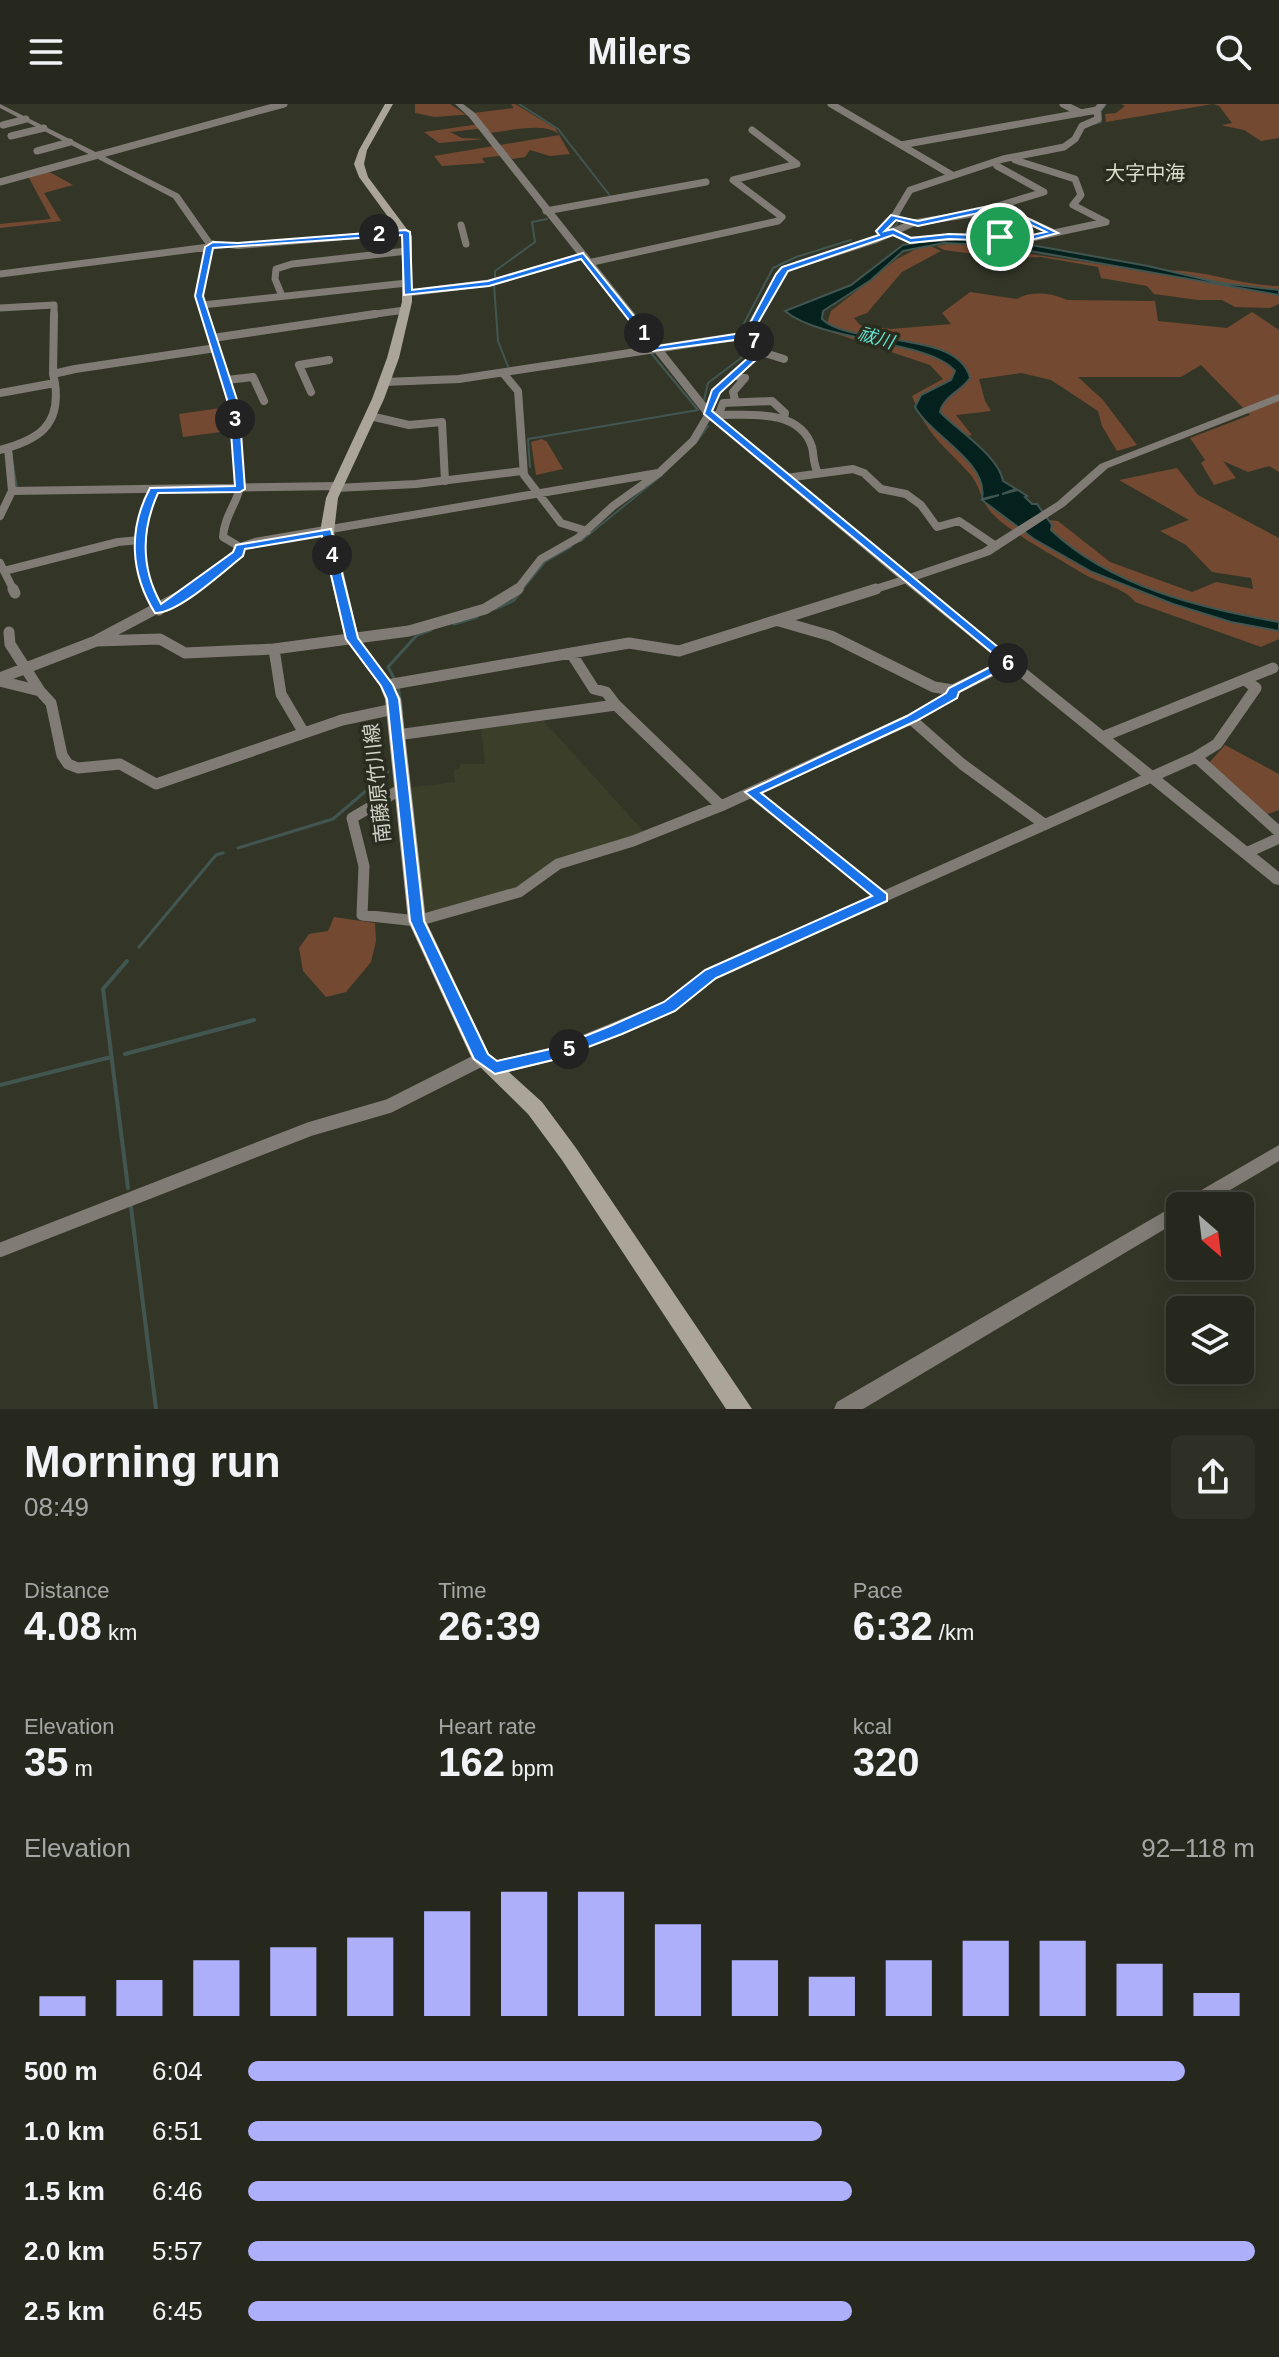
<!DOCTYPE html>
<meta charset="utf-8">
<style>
body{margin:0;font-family:Helvetica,"Noto Sans JP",sans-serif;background:#2e3026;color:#f1f3f6;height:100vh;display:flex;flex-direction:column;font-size:30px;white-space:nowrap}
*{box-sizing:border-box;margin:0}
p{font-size:26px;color:#a4a6a4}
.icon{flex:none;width:44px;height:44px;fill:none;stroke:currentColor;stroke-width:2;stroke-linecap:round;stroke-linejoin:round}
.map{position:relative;height:1305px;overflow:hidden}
.details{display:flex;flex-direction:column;background:#26281d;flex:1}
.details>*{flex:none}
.needle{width:52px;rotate:152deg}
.tools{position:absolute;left:1166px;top:1088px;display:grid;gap:16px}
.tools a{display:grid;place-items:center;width:88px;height:88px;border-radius:12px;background:#26281d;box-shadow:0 4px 20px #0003,0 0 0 2px #42443b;font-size:40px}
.pin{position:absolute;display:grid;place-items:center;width:68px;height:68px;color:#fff;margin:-34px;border:4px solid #fff;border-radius:50%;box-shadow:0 2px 8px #0007}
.km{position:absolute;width:40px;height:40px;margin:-20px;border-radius:50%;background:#222;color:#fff;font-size:22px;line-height:40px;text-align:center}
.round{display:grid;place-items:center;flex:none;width:84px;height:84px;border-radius:12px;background:#2e3026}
.overview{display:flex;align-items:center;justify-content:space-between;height:136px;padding:0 24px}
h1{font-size:44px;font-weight:800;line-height:60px}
.figures{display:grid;grid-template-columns:repeat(3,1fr);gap:12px;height:136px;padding:8px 24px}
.figures div{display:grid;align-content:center}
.figures b{font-size:40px;font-weight:800}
.figures small{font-size:22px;font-weight:400}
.figures p{font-size:22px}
.chart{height:224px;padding:16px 24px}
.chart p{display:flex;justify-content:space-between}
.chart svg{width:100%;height:144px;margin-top:8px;stroke:#adaffb;stroke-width:6}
ul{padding:0 24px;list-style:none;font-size:26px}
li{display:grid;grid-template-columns:128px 96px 1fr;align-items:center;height:60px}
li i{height:20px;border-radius:10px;background:#adaffb}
header{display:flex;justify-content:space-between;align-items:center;height:104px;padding:0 24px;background:#26281d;font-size:36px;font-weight:800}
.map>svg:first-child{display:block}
</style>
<header><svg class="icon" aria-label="menu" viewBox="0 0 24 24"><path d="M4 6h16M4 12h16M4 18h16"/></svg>Milers<svg class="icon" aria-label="search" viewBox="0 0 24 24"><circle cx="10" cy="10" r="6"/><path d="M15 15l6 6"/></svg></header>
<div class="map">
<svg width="1279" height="1305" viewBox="0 0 1279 1305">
<rect width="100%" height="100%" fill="#333627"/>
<path fill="#3b3f29" d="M542,615L645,729L557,756L517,785L428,812L421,809L406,684L455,678L454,666L460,664V660H485L481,623Z"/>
<path fill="#744931" d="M415,0H450L465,10L514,4L511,0H515L555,24L570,50L550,52L530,46L525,53L512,55L508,51L482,54L485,59L442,62L434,52L560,31C545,17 509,27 489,29L485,24L450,28L462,34L484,35L439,39L424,28L480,20L475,10L435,13L415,9Z
M1121,0H1279V34L1261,37L1244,26L1224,22L1222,21L1232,19L1219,2L1213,0L1106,18L1105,10L1116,9L1125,2Z
M46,66L73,81L44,89L61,117L0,124V120L51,115L28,72Z
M953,139L1154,168C1195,161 1237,182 1279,182V200L1270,204L1235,203L1222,196H1198L1154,190L1147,182L1101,174L1098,163L1041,153L975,155L982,151L944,146L936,142Z
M931,142L941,147L902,168L867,209L854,214L860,221L891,225L951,220L942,209L970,188L1017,195C1031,186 1053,189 1067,196L1155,197L1158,217L1227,224L1252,208L1279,226V368L1269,362L1248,368L1223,357L1236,374L1214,381L1201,359L1205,356L1190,334L1250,311L1201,261L1181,273H1078L1103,296L1137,341L1117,347L1102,322L1098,307L1051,276L1021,269L979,275L985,297L991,307L956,311L972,331L949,335L995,385L997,404L1014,413L1058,417L1110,458L1192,488L1216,478L1253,485L1251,474L1212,468L1186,441L1160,427L1189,416L1119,376L1177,364L1198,391L1279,434V535L1261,543L1135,498C1124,483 1098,479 1082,469C1059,454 1006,427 990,407C981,396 979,380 970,370C942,339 928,333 912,292L943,275L930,261L825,226L831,207L897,155L918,144Z
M227,303L228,327L183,333L179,310Z
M542,335L547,338L563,365L536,371L531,338Z
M1225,641L1279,670V706L1265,711L1208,660Z
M334,813L375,819L376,837L371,858L346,888L326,893L303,867L299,844L309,830L328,827Z"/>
<path fill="#05211d" stroke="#425651" stroke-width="2" d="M1024,131L1013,133L1014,138L1148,162L1220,179L1279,186V191L1002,142L944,139L903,147L871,176L823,207L822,215C851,243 958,225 970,274C961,287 943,293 940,308C957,326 999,352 1003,377L1016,385L1002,390L1018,386L1027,392L1025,393L1032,400H1037L1052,421L1051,426C1110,482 1200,504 1279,518V527L1231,518L1173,500L1092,468L1034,435L982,396L999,391L982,395C989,358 931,332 915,303L921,291L951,276L955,267C930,236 821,238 785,207L851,181L903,141L927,137Z"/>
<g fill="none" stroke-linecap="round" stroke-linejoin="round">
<path stroke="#425651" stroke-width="2" d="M519,0L558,25L611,93
M1094,20L1101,18V7L1106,0
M891,126L897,120L901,105
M796,158L873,133
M495,175V167L535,138L532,118L547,115
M494,180L498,237L509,265
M750,242L749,219L780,164L785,162
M714,285L737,263
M704,296L708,279L745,251L740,227L773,164L796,153L851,136
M696,339L708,322
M11,347L17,385
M530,363L528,335L698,306L651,249
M581,437L662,371
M521,487L545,458L571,443"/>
<path stroke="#425651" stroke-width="3" d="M495,505L513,497L523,485
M454,520L477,513
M395,576L388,563L417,531L431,526
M398,581L402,609
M238,744L333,715L388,668
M139,843L216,751L223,749"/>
<path stroke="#425651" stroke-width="4" d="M127,857L103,885L128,1084
M125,950L254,916
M0,981L111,953
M131,1103L156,1305"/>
<path stroke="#807c75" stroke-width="7" d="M831,0L952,71
M1063,0L1081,9
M3,21L26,15
M11,32L44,24
M901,41L1097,6
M37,47L70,38
M1015,56L1075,75L1081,91L1073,101L1106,118
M0,78L284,0
M998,103L1054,129L1106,118
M546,107L706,78
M461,121L466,140
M893,128L910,136L971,132L1023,136L1054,129
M884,131L880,127L889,121L910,86L1003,55L1064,43L1075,35L1082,22L1098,15L1097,6L1102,0
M588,159L778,117L782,113L733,76L797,60L752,26
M0,170L209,143
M407,189L489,179L583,152
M282,192L275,175L276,165L292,160L407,147
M202,201L407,179
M0,204L54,201V212
M205,212L199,192L209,143L213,140
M361,212L405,206
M758,212L785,165L875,136L913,119L971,110L1044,88L997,62"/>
<path stroke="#807c75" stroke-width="8" d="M205,210C224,270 240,317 240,381C240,395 224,411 223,433L240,443
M213,234L375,210
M755,246L784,255
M503,269L518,287L524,371L561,419L587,427
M53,270L54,210
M733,271L745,274L733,288L735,296
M227,276L253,273L264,297
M384,278L459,275L754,230
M311,288L299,261L329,256
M0,289L55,279L53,270L75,265L216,244
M707,308L716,288L754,253V219L759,210
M719,310L723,299L772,297L785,309L784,314
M710,311C743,312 799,302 812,343C814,351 813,358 817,367
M370,312L409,321L442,318L445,377
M0,346C38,336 61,322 55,279
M786,374L853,365L864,369L881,385L906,390L921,401L937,423L959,417L996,442
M336,384L416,380L522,367
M12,387L338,382
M0,412L12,387L8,344
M0,459L4,467L118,438L140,436
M4,467L14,487
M150,487C137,452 140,420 154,386
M191,487L239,449L240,443L255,438L658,369
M516,487L541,455L578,434L613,402L659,369L693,337L709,310
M869,487L907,475"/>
<path stroke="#807c75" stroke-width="11" d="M13,485L15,489
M149,485L159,506
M779,517L831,532L934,583L953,586L1010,558
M9,528L10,540L40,587
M97,536L193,485
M274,545L281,590L304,629
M571,549L594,585L606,588L616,601
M0,574L96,537L160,535L185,549L274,545L409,527L485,505L518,485
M0,577L40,587L51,599L62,651L68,660L78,664L120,660L156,680L342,616L394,605
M387,581L629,539L679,547L876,485
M911,615L952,591L953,586
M397,631L616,601L721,702
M1102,633L1273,564
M1196,653L1279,728
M401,685L352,714L364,762L362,811L417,817L519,788L558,760L633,737L721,702L911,615L962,660L1044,720
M751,688L882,793
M1246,749L1279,734
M771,843L1196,653L1217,640L1256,584L1245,576"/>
<path stroke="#807c75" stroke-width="14" d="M495,964L557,949L669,903L711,870L775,841
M0,1146L310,1025L389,1002L482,955"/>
<path fill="#807c75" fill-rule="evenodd" d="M0,0L179,90L212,137L238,139L406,125L410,128L406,131L238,145L206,141L173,94L0,4Z
M455,0H463L475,9L713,308L909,470L982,445L1057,398L1100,360L1279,290V297L1108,364L1065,402L990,451L916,476L1279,768V781L1274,780L903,478L705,312L469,13Z
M1279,1041V1057L1203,1102H1180V1116L863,1305H834L837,1298Z"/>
<path fill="#aaa499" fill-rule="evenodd" d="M385,0H393L367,46L364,60L368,73L412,132V198L399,254L384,295L338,394L334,428L359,535L392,578L401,595L426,817L489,950L542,998L576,1044L752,1305H726L562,1056L528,1010L472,955L408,817L385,595L380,582L345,535L320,428L326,394L372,295L387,254L402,198V132L359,73L354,60L359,46Z"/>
</g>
<path fill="#1a73e8" stroke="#fff" stroke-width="2" fill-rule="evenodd" d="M998,100L1058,129L1023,138L949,135L910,139L893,131L788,167L758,219L759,253L720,289L712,307L1016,558L959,588L957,594L916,617L761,689L887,790V797L716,874L675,907L622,930L557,955L495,970L474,955L410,817L387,595L381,582L346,535L322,432L245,445L243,452C224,467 178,510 155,509C130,469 128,425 150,384L235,382L229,302L195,192L205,143L213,138L238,139L406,126L410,128L412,186L488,177L583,149L658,242L749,228L750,219L776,170L782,163L879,131L876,127L891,111L918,117ZM997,105L1046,128L1023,133L949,130L911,134L893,125L885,127L896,116L918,122ZM402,131L404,191L489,182L581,155L653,247L750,234V252L712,286L704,310L1002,557L949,584L946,589L907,612L745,688L872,792L705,866L664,898L610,922L555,944L497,957L488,950L424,817L399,595L393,581L358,534L331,425L236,441L233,448L161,500C141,464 141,427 158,389L240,388L245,385L239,302L203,192L213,144Z"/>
<g text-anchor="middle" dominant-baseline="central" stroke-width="7" stroke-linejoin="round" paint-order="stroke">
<g font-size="18" font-style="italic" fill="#61e2d0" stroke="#292c1e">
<text transform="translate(876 234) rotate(16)">祓川</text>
</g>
<g font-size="20" fill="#dadecb" stroke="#292c1e">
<text x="1145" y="69">大字中海</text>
</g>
<g font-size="20" fill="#d1d3ca" stroke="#292c1e">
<text transform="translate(377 679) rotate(-96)">南藤原竹川線</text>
</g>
</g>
</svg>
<div class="tools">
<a><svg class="needle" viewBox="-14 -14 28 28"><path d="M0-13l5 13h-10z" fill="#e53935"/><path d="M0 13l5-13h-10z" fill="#a4a6a4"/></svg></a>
<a><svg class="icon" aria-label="layers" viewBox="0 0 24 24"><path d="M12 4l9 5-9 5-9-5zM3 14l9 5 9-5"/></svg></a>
</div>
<div class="pin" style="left:1000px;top:133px;background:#1e9e55"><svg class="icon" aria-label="arrive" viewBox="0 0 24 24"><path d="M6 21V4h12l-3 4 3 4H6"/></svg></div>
<b class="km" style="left:644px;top:229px">1</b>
<b class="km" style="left:379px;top:130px">2</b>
<b class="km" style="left:235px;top:315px">3</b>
<b class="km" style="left:332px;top:451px">4</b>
<b class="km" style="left:569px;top:945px">5</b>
<b class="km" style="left:1008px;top:559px">6</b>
<b class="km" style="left:754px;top:237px">7</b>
</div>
<section class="details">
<div class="overview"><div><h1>Morning run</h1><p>08:49</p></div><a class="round"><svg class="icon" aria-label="share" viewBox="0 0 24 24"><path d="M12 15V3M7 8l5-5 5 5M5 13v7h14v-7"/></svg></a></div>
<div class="figures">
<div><p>Distance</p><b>4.08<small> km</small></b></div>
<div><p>Time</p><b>26:39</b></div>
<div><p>Pace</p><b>6:32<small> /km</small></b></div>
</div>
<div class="figures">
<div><p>Elevation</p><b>35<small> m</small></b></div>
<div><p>Heart rate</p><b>162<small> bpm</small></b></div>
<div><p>kcal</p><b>320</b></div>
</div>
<div class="chart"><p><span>Elevation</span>92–118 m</p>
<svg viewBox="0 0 160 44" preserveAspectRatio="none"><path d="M5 44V38M15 44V33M25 44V27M35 44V23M45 44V20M55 44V12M65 44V6M75 44V6M85 44V16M95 44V27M105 44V32M115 44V27M125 44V21M135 44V21M145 44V28M155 44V37"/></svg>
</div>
<ul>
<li><b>500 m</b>6:04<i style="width:93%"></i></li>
<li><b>1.0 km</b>6:51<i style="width:57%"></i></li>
<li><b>1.5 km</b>6:46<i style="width:60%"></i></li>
<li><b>2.0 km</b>5:57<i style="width:100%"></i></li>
<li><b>2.5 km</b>6:45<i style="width:60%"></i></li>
</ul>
</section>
